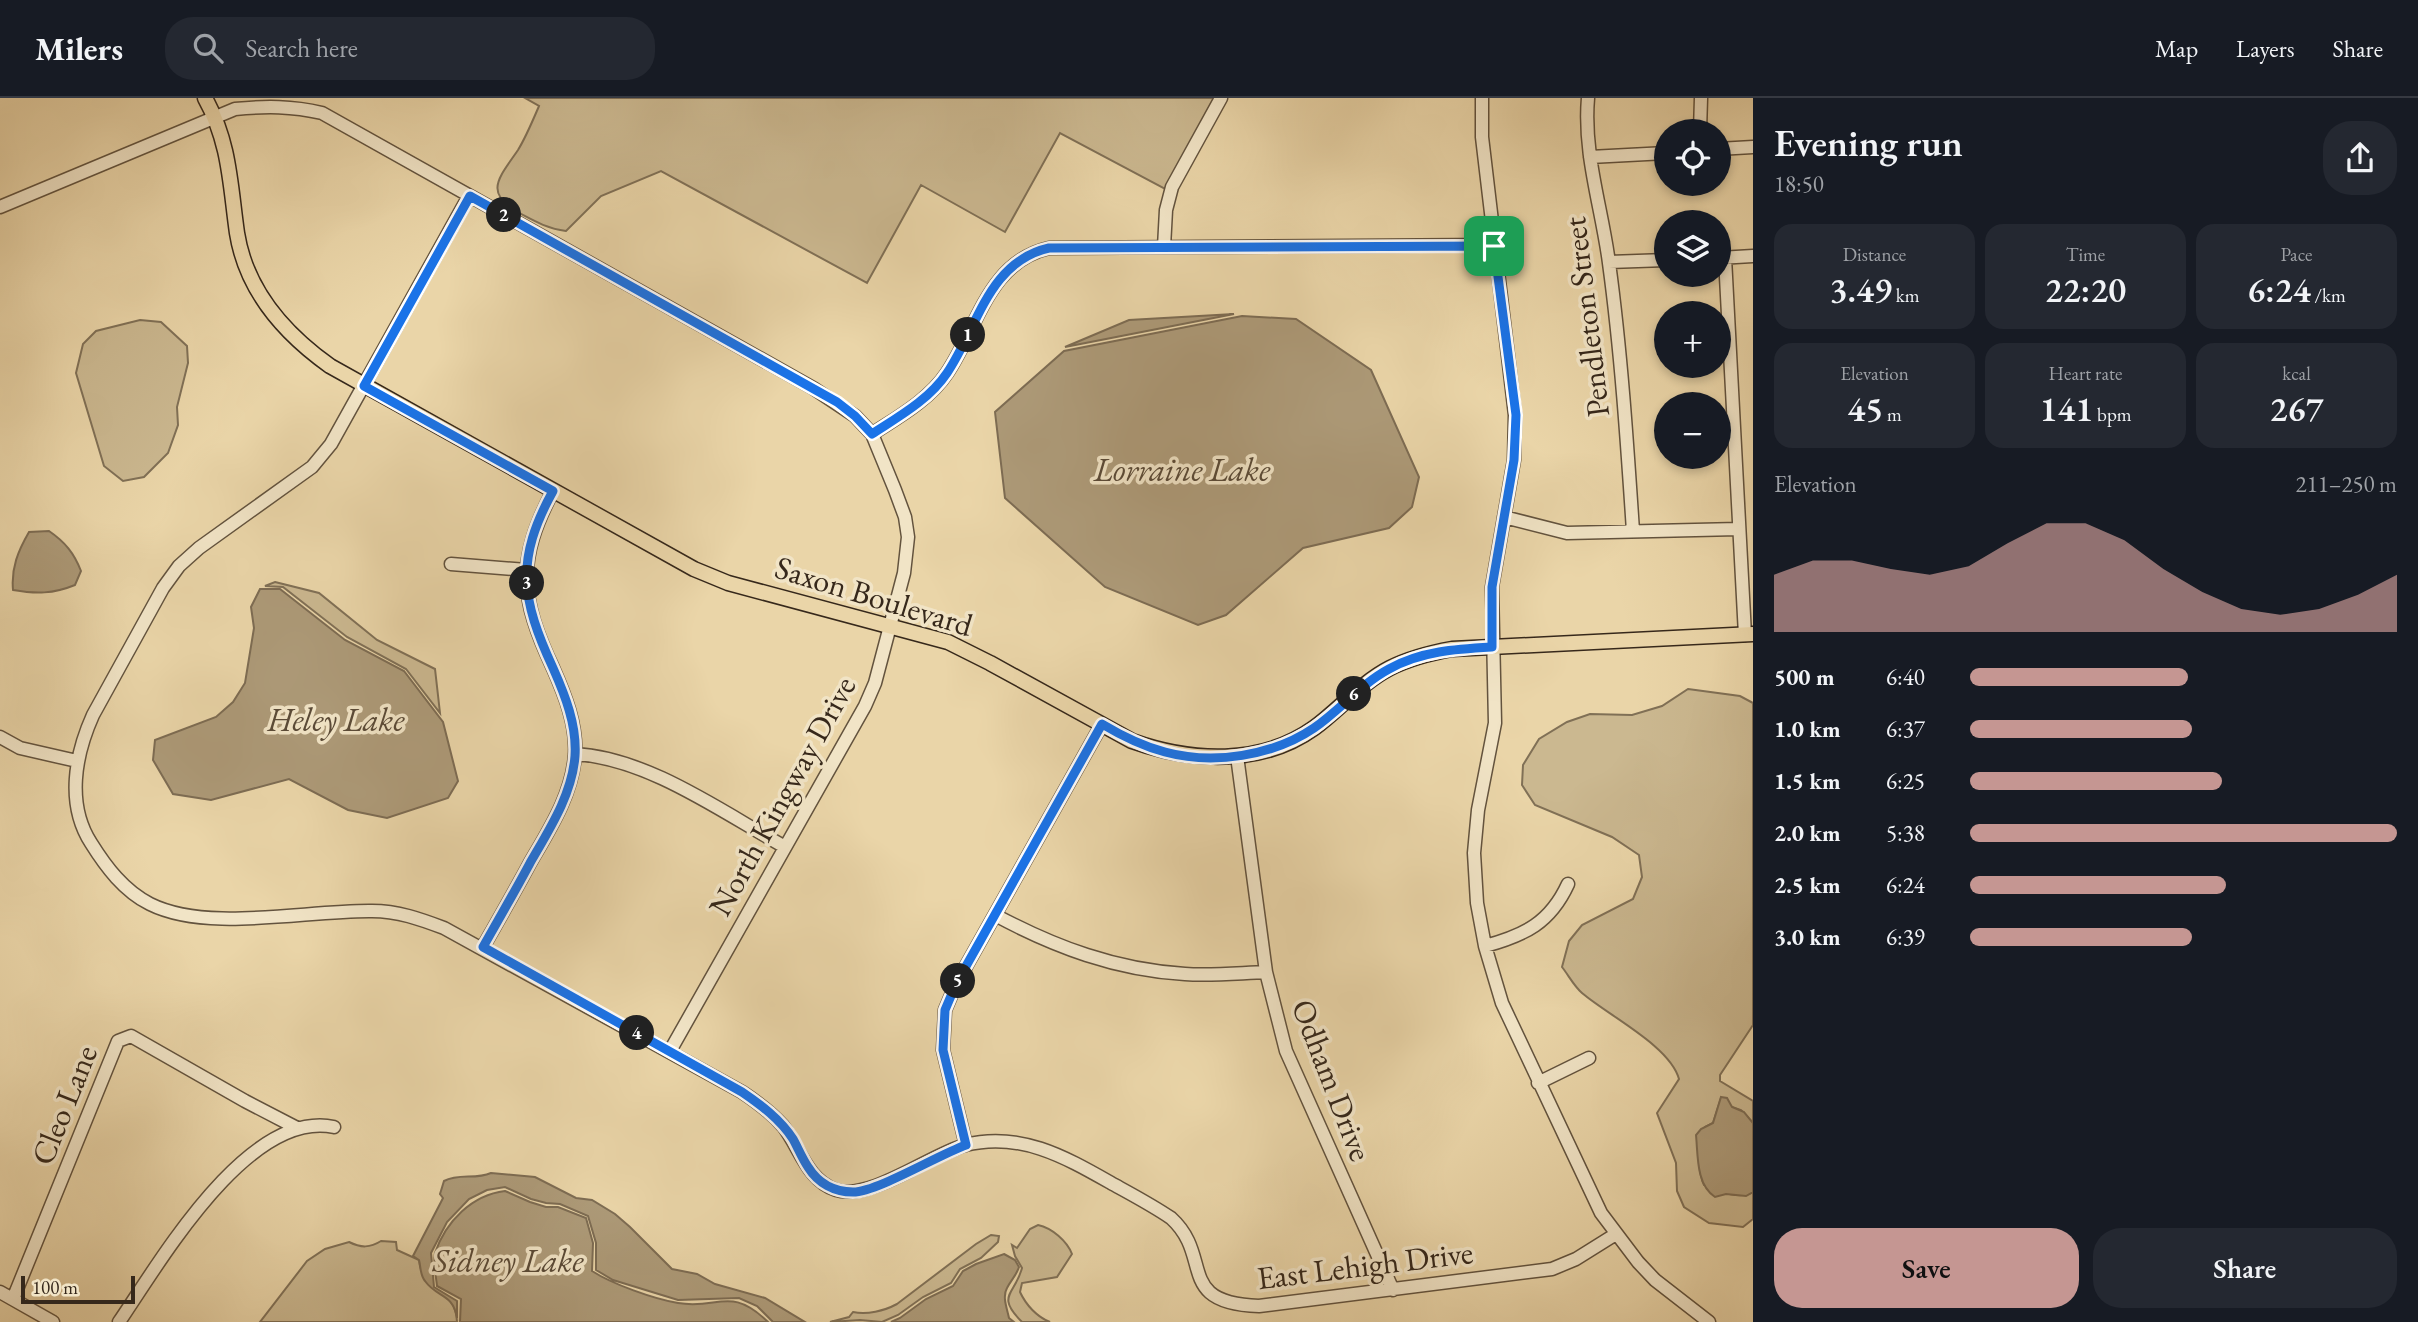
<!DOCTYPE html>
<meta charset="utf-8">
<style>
body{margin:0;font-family:"EB Garamond",serif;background:#242831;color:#f1f3f6;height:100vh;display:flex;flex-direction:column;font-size:26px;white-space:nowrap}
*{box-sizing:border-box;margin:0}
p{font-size:23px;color:#9ea1a6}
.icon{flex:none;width:38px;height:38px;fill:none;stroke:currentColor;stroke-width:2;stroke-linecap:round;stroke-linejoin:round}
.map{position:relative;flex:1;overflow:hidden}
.side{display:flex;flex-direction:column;background:#171b24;width:665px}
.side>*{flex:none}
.controls{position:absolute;left:1654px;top:21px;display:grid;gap:14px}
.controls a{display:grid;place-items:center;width:77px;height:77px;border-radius:50%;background:#171b24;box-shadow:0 4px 10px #0003;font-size:35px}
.scale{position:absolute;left:21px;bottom:18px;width:114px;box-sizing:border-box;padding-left:7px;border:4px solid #36281b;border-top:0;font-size:19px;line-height:24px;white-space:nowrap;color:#36281b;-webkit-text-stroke:5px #f1e4c6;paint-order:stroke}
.pin{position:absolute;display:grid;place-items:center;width:60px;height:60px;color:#fff;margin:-30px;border-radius:14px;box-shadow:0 4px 10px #0006}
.km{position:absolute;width:35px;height:35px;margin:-18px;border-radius:50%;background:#222;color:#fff;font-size:19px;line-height:35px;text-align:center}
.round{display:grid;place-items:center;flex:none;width:74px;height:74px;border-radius:28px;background:#242831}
.headline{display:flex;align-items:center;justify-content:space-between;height:119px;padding:0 21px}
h1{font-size:38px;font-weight:600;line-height:52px}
.metrics{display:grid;grid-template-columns:repeat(3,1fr);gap:10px;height:119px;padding:7px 21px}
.metrics div{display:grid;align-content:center;border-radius:18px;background:#242831;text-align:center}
.metrics b{font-size:35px;font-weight:600}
.metrics small{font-size:19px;font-weight:400}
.metrics p{font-size:19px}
.chart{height:196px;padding:14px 21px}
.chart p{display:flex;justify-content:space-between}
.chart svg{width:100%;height:126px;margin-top:7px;fill:#c59692;opacity:.7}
.cta{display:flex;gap:14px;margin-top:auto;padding:14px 21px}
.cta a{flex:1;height:80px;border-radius:28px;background:#c59692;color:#111;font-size:28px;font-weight:600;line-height:80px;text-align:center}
.cta a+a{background:#242831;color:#f1f3f6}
ul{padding:0 21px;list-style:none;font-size:23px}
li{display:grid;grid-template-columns:112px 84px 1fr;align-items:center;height:52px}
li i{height:18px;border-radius:9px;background:#c59692}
header{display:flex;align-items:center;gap:42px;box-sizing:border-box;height:98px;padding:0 35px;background:#171b24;border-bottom:2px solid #363941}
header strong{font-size:33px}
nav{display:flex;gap:38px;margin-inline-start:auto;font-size:24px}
.search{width:490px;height:63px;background:#242831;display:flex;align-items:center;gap:18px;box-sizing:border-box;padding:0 24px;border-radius:28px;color:#9ea1a6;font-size:26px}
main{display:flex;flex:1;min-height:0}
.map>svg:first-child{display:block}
</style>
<header>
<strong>Milers</strong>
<div class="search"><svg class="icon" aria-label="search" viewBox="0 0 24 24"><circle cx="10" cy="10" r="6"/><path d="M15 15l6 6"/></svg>Search here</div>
<nav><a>Map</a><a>Layers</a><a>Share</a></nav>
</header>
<main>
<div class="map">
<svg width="1753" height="1224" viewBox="0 0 1753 1224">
<rect width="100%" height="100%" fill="#ead5a8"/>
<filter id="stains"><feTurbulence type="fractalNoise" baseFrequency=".00286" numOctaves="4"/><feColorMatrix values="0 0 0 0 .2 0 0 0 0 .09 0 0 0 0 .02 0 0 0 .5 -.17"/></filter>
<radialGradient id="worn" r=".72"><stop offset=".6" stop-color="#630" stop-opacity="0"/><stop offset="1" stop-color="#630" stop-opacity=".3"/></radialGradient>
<path fill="#cbb890" stroke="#807056" stroke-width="2" d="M525,0H1214L1167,92L1060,35L1005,134L921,87L867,185L661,73L601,98L566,133C549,131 536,124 521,116C482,95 499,80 518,52C526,39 533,22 539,8Z
M140,222L161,224L187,248L188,265L177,309L178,327L168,355L144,379L123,383L104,368L76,275L83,246L96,233Z
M275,484L319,495L377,542L435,571L440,615L406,571L347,539L283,489L265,488Z
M1688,591L1740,598L1753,605V927L1720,977V983L1753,1003V1025L1741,1012L1732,1009L1721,1000L1713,1025L1705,1029L1697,1044C1701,1058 1697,1073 1704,1087C1719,1093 1738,1102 1753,1094V1121L1743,1129L1709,1125L1684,1109L1677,1093L1676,1065L1657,1015L1679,981C1670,948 1609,918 1582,895C1574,888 1569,878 1562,869L1569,843L1582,827L1633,801L1642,779L1639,757L1612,739L1535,707L1522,687L1523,667L1539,641L1567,624L1590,616L1632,617L1662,608Z
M1038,1127C1052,1130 1067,1143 1072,1156L1057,1179L1022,1185L1020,1194C1026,1207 1037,1219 1050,1224H1022C995,1197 1015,1197 1022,1170L1015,1158L1012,1147L1017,1150L1030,1131Z
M991,1137L999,1138L998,1144L981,1160L960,1171L951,1185L923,1199L898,1217L882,1224L860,1222L830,1224L849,1219L853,1214C867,1217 884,1213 897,1206L976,1146Z
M381,1143L396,1144L397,1152L419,1162C423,1200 456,1188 457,1224H260L307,1163L325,1151L349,1144C361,1150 370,1150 381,1143Z"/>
<path fill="#ad9a78" stroke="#7d6c53" stroke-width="2" d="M1234,216L1065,249L1129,222Z
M1242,218L1296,221L1371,272L1419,379L1412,409L1389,430L1303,450L1226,517L1198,527L1105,489L1005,400L995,314L1064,253Z
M49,433C65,444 74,455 81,473L75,487C53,496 36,496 13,492C11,470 18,453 29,434Z
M260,491H280L345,542L404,573L443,624L458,683L448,700L387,720L348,712L289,681L211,702L173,696L153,662L155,642L216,619L233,604L245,585L254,530L251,509Z
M1721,999L1727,1000L1732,1009L1744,1014L1753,1025V1094L1746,1098L1726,1096L1715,1099C1696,1087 1698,1057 1696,1037L1701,1031L1713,1025Z
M491,1075L535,1079L576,1100L592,1102L615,1116L630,1129L672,1171L697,1176L715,1186L765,1200L805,1224H773L757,1208L739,1200L678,1202L613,1182L596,1172V1145L588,1118L560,1106L546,1105L531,1101L505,1089L487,1092L469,1101L447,1124L431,1155L434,1189L457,1203V1220C453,1195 437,1200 425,1183C420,1177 421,1170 419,1162L413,1158L441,1104L443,1100L440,1096L444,1083C459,1075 475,1082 491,1075Z
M505,1093L530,1104L546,1109H558L586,1120L593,1145L592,1173C612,1186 654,1201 678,1205C719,1212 730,1187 768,1224H460L461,1201L437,1188C436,1178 433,1164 435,1155C446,1123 472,1097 505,1093Z
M1004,1156L1015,1162L1019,1169C1016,1178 1011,1182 1007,1190C1002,1199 1007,1210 1009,1220L1014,1224H891L900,1220L926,1201L953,1188L963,1173L976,1166Z"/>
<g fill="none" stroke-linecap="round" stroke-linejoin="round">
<g stroke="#63533e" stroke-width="15">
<path id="minor" d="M1482,0V39L1515,317L1514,362L1492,489L1495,625L1478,712L1474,755L1477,805L1485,848L1502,905L1601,1115L1638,1164L1655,1182L1709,1224
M1588,0C1583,56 1602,110 1609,165C1621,253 1627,343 1633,433
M1700,33L1701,0
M1718,51L1753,49
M1590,59L1666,55
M469,98L331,346L312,369L199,450L179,468L163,490L93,617C75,657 66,706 91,745C106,769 124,793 150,806C208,835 306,812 372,813C398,813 420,821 444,830L742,994C757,1004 771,1014 783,1028C800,1050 807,1082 836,1092C870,1103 930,1057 965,1047C1020,1033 1065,1059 1111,1085C1131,1096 1152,1107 1171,1120C1214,1159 1174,1205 1259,1208L1552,1171L1576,1161L1616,1136
M0,109L235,11C266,8 292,8 322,15L813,290L855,318L872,336L895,392L905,419L908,439L904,475L875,585L865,608L670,953
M1164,149L1166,112L1172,89L1221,0
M1719,160L1753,158
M1725,160L1745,537
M1609,164L1666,162
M872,336C898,319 929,302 947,275C978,229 988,164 1049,150L1494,147
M1504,419L1567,435L1738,431
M451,466L527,472
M0,639L20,650L77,663
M575,656C648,660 722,714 785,749
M1237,658L1266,874L1286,953L1393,1192
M995,817C1055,849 1116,872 1185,876C1211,878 1239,875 1266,874
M1485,848C1525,837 1550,825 1568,786
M483,849C499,821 515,793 530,765C549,732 572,697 575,657C577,627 565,597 553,570C520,500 516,463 553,393
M1538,985L1589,960
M966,1047L943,952L945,912L956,886L1102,626
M0,1194L53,1224
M13,1201L118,943L131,938L245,1003L297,1030
M119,1224C160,1164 248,1011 334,1029"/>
</g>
<g stroke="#36281b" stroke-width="17">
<path id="major" d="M205,0C230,45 230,86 237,135C246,192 285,236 330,268L694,471L728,485L948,544L990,565L1132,643C1191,664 1261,668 1314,630C1340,611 1361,585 1390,570C1410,560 1430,555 1452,551L1753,536"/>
</g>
<use href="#minor" stroke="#f1e4c6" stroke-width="12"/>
<use href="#major" stroke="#ead5a8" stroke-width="14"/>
</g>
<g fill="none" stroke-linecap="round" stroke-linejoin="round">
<g stroke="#fff" stroke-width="14">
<path id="route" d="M470,98L837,304L855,318L872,336C898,319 929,302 947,275C978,229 988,164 1049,150L1494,148L1516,317L1514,362L1492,489V549C1457,551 1421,553 1389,571C1361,586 1340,612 1314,630C1273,658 1213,667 1165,654C1142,648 1122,638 1102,626L956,886L945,912L943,952L966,1047C938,1057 877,1094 853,1094C834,1094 818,1085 808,1069C802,1060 798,1050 793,1041C780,1021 761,1007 742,994L483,849C499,821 515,793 530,765C549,732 572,697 575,658C577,627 565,597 553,570C521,501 515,462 553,393L364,288Z"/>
</g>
<use href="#route" stroke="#1a73e8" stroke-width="9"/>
</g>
<g text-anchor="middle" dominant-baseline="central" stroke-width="7" stroke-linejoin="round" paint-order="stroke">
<g font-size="32" fill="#36281b" stroke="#f1e4c6">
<text transform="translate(1586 219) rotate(-97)">Pendleton Street</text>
<text transform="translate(874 498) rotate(17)">Saxon Boulevard</text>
<text transform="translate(782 698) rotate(-61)">North Kingway Drive</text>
<text transform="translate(1332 982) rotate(69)">Odham Drive</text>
<text transform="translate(64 1007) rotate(-68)">Cleo Lane</text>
<text transform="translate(1365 1167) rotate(-7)">East Lehigh Drive</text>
</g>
<g font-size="33" font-style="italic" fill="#5a4a37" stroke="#f1e4c6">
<text x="1182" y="371">Lorraine Lake</text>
<text x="336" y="621">Heley Lake</text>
<text x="508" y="1162">Sidney Lake</text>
</g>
</g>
<rect width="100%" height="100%" filter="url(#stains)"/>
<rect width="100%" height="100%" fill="url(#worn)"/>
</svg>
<div class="controls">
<a><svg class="icon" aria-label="locate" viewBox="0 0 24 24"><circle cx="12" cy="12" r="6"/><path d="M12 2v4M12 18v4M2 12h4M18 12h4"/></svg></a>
<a><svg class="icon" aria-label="layers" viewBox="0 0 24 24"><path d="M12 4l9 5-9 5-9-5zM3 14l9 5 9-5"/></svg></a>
<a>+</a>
<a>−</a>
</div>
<div class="scale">100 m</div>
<div class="pin" style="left:1494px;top:148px;background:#1e9e55"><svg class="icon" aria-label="arrive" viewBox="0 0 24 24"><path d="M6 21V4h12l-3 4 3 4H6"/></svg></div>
<b class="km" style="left:968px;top:237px">1</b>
<b class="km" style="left:504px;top:117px">2</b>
<b class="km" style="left:527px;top:485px">3</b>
<b class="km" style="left:637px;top:935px">4</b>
<b class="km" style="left:958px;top:883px">5</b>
<b class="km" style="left:1354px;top:596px">6</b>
</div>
<section class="side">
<div class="headline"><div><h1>Evening run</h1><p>18:50</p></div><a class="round"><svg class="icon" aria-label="share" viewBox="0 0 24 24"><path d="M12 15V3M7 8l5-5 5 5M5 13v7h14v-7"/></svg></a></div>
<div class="metrics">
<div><p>Distance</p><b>3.49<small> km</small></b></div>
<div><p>Time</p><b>22:20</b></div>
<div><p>Pace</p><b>6:24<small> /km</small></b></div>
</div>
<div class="metrics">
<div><p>Elevation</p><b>45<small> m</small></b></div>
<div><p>Heart rate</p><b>141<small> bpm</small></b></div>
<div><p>kcal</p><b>267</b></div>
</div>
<div class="chart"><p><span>Elevation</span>211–250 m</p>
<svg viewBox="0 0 160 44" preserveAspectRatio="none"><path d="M0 44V24L10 19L20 19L30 22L40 24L50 21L60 13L70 6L80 6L90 12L100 22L110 30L120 36L130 38L140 36L150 31L160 24V44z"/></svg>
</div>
<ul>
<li><b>500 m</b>6:40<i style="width:51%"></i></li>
<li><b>1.0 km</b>6:37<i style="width:52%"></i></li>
<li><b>1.5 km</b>6:25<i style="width:59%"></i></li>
<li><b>2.0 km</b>5:38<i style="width:100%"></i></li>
<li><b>2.5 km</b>6:24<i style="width:60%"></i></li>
<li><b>3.0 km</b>6:39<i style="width:52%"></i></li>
</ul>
<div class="cta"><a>Save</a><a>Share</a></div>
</section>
</main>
